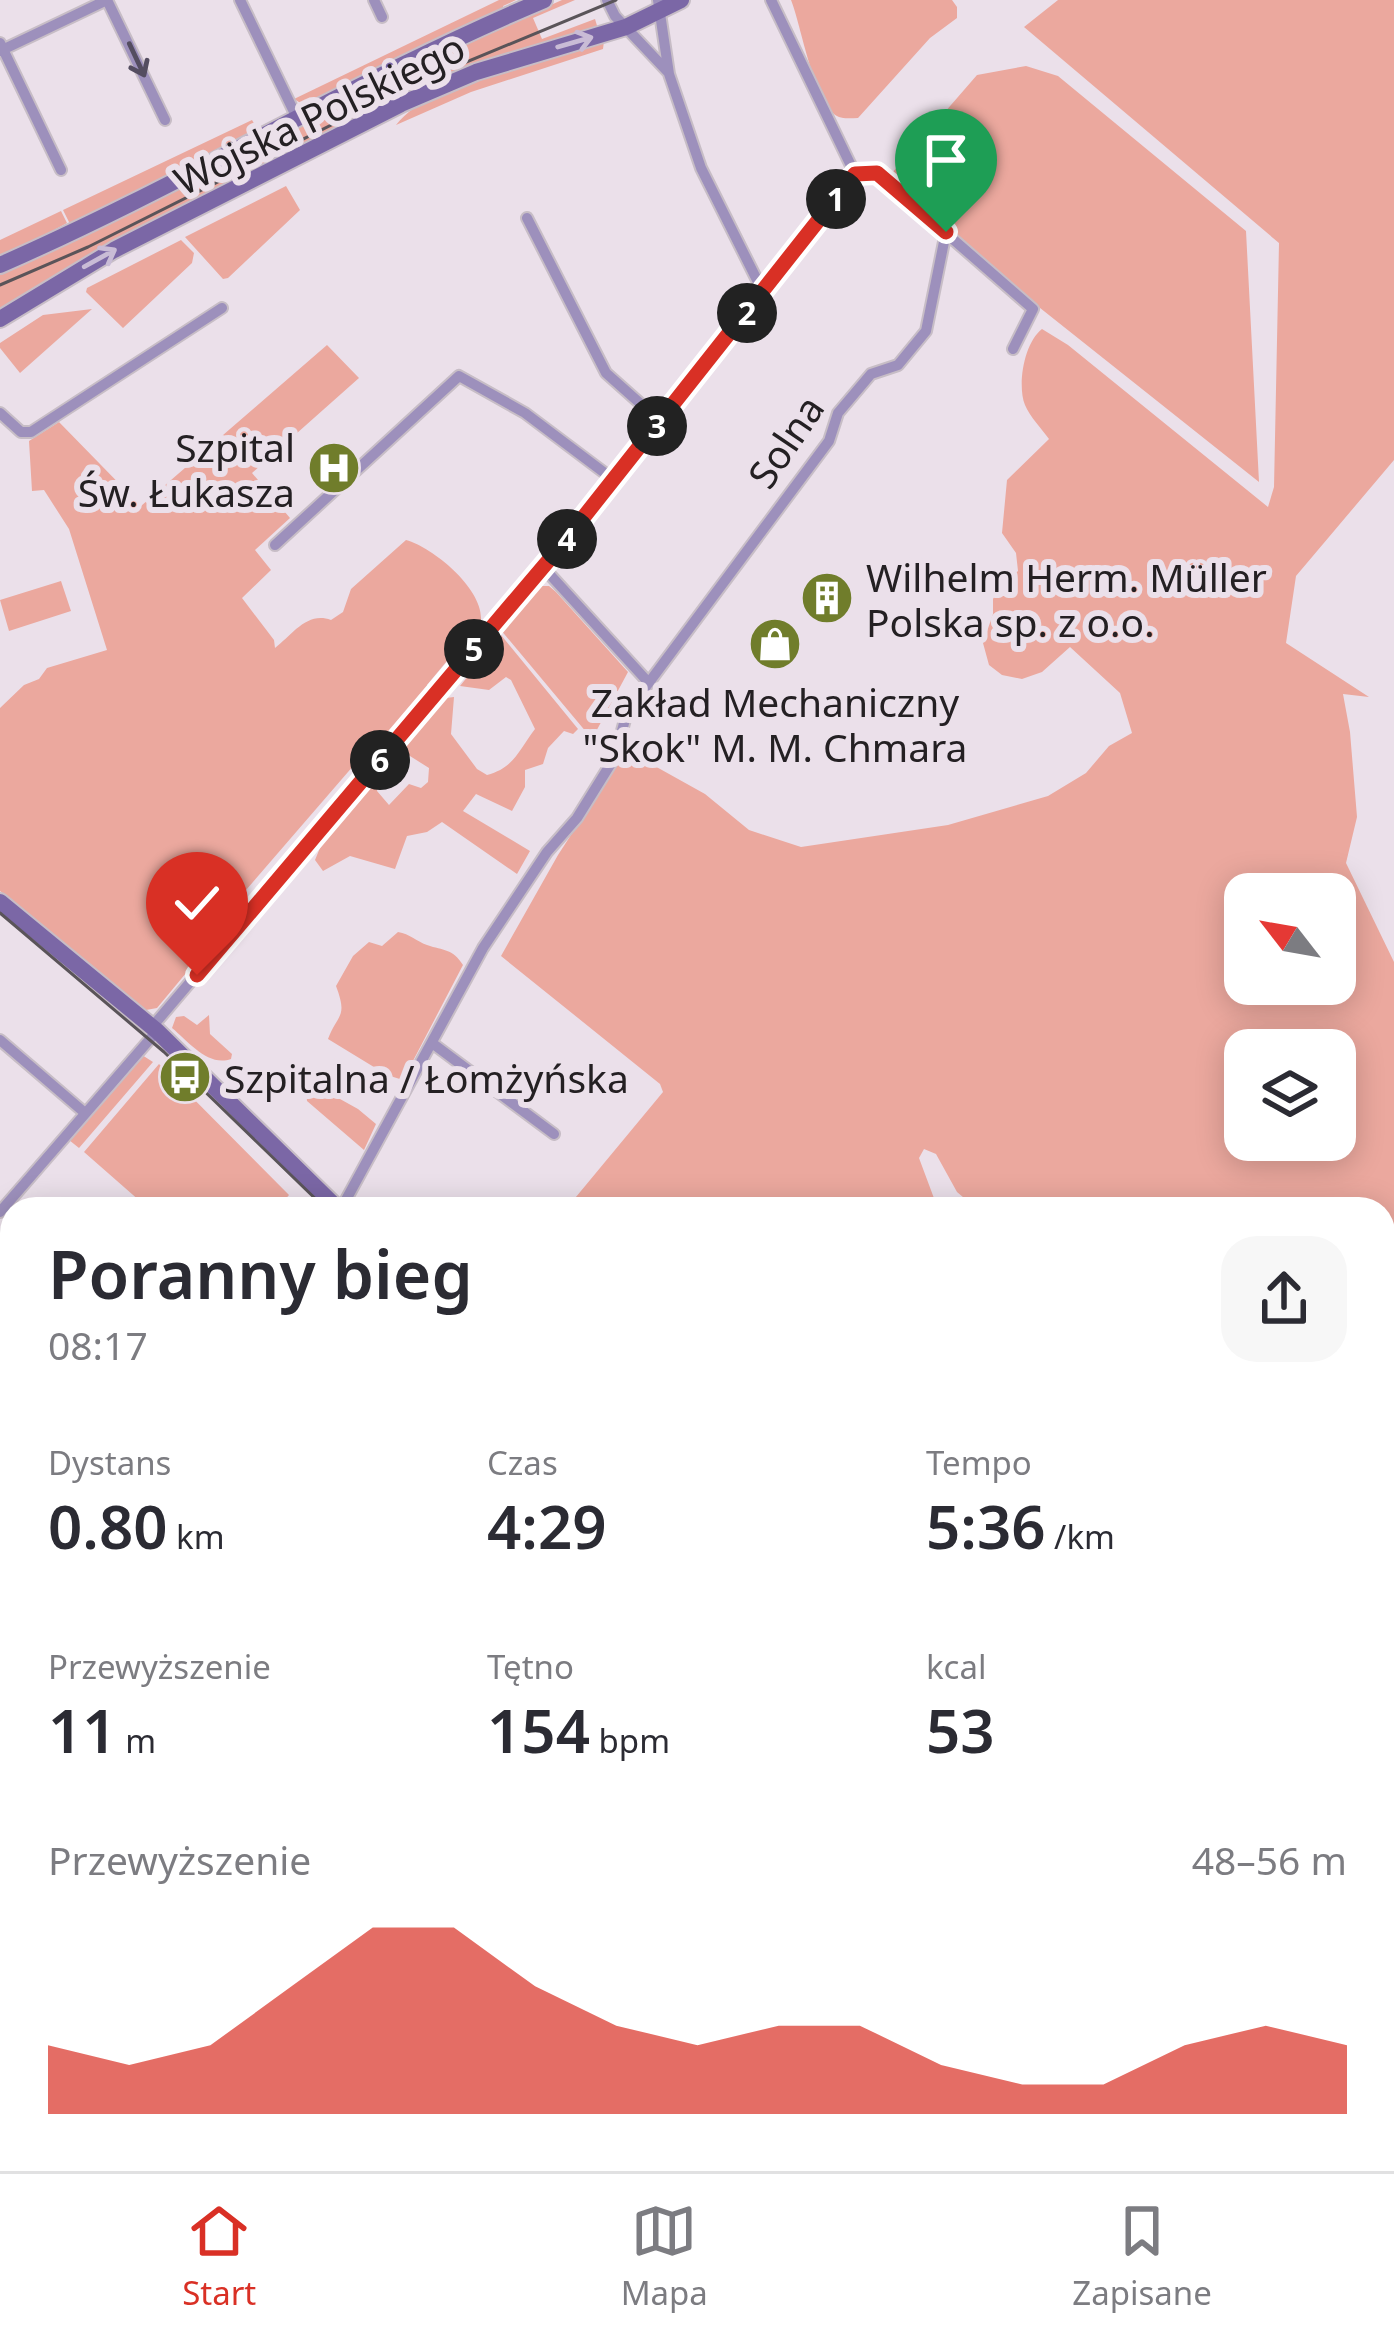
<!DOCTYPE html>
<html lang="pl">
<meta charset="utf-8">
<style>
body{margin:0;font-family:"Noto Sans",sans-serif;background:#f7f7f7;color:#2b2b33;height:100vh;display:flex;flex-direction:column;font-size:45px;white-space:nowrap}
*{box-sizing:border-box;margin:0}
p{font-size:39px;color:#7c7c81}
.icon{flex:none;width:66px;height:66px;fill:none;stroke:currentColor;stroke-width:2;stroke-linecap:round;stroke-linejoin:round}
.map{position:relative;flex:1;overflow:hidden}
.panel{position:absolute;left:0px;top:1197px;width:1395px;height:975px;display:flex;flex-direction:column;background:#fff;border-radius:36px 36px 0 0;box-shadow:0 6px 30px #0003}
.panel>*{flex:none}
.needle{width:78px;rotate:301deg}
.fabs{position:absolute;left:1224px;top:873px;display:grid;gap:24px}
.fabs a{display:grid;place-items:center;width:132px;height:132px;border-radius:24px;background:#fff;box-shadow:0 6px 30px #0003;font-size:60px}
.pin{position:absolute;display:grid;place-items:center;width:102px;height:102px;color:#fff;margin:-123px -51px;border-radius:50% 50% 50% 0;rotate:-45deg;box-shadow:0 0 12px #0007}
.pin .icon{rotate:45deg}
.km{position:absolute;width:60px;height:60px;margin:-30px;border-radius:50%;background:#222;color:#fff;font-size:33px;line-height:60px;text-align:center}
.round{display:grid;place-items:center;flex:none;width:126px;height:126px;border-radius:36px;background:#f7f7f7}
.headline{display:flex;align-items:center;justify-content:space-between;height:204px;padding:0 48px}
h1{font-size:66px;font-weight:600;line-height:90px}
.metrics{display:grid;grid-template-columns:repeat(3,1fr);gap:18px;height:204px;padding:12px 48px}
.metrics div{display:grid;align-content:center}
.metrics b{font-size:60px;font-weight:600}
.metrics small{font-size:33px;font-weight:400}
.metrics p{font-size:33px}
.chart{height:336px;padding:24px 48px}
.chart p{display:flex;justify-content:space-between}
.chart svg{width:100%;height:216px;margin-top:12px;fill:#d93025;opacity:.7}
.tab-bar{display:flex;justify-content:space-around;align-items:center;height:168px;border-top:3px solid #e1e1e2;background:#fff;font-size:33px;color:#7c7c81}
.tab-bar a{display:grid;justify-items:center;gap:6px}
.tab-bar .active{color:#d93025}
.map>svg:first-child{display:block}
</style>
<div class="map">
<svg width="1394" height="2171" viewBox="0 0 1394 2171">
<rect width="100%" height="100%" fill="#ebe0ea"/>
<path fill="#eba89e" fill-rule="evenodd" d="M499,0H516L503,6L504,10L307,107L294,99Z
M562,0H575L533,18L542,39L595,19L598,29L280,159L271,141L461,45Z
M791,0H952L957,7V18L930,38L858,118C852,118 844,119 839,117C814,106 801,24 791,0Z
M1058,0H1394V460L1296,576L1286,643L1369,697L1343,694L1350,732L1357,817L1346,863L1394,962V1368L1383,1372V1209H977L957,1192L936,1154L924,1149L919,1158L938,1209H566L663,1092L660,1084L501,956L558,855L626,750L705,794L749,830L801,847L948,825L1048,796L1086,773L1109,746L1132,733L1120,693L1070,647L1042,672L1022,679L1002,675L989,665L983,643L993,614V599L1000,586L1018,571L1016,553L1002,533L1007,480L1049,439C1042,429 1030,417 1025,405C1017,385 1024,343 1042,329L1068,345L1268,507L1274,487L1279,243L1024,27ZM1245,894H1335V984H1245ZM1245,1050H1335V1140H1245Z
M604,41L603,49L471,92L396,125C429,81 549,58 604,41Z
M1026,66L1058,76L1246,231L1259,482L1025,296L893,182L892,173L977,75Z
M252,120L259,132L70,224L63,210Z
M265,144L274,161L0,312V272Z
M286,186L300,210L228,278L223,279L185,237Z
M61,211L67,223L56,229L57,232L0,258V240Z
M181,240L194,253L192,263L123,328L86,292L87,288Z
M92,309L20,373L0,348V343L43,315Z
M327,345L359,378L252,473L290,518L255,550L271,570L242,598L274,640L275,648C292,635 307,611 331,620L343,612L351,589L406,540C434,548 483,589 481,620L427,685L431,690L384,747L375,753L367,750L233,905L219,923L211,943L157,1008L146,1010L0,891V708L24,685L39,679L47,668L107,650L69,529L44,490L32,491L29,441L59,422L141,506Z
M61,581L71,611L9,631L0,600Z
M537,586H549L556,592L628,672L592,739L500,629Z
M501,635L578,729L573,734L564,731L548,748L543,764L525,770V787L512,811L476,794L463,811L530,851L517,874L442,822L427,832L407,836L395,869L350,856L323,871L315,860L322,843L379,776L377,791L389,805L409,784L421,788L428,782L429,768L402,751L446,698L454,697L451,734L477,769L487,775C514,768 519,750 535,729L511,680L506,677L489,690L460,686Z
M398,932C410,934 416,941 427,945C444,951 452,948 463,965L403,1080L387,1075L328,1039C338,1013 348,1018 336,986L353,956L369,942L382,946Z
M209,1015L210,1034L232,1054L231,1059C208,1067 189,1042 172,1028L176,1017L184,1016L197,1025Z
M142,1055L153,1062L79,1148L69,1140Z
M159,1064L289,1195L277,1209H149L84,1152Z
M313,1084L358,1109L376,1124L364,1150L307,1101L306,1090Z
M1394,1666V1777L1383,1768V1669Z
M1383,1791L1394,1799V2171H665L675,2160H1383Z"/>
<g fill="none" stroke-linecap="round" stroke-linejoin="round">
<g stroke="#c7bdc6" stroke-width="14">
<path id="street" d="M107,0L165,120
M240,0L298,120
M374,0L382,17
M607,0L615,16L667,71
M658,0L669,74L701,168L763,292
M771,0L855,174L877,173L1033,309L1013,349
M0,43L61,170
M0,51L107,0
M527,218L606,373L661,422
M0,413L21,432H31L222,308
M275,545L459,376L525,413L614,480
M543,567L648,682
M152,1027L543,567L855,174
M0,1040L85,1113
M432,1043L554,1134
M341,1209L483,948L547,852L577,818L615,757L627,712L829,441L838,413L871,374L898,365L926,331L946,232
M0,1212L157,1031
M0,1306L12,1316
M0,1394L12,1404
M0,1480L12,1492
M0,1524L12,1511
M0,1645L12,1656
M0,1677L12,1663
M1383,1777L1394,1787
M0,1807L12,1818
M375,2160L387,2171"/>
</g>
<g stroke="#c7bdc6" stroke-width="20">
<path id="secondary" d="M0,265C185,184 358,78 544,0
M0,319L114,250L401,104L476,72L626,27L681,0
M0,902L157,1031L338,1209
M1383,1628L1394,1624
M0,2111L12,2106"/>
</g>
<use href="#street" stroke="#9d90bc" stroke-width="10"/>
<use href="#secondary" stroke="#7b67a6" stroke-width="16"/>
<path stroke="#5a5459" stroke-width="3" d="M0,285L88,247L411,85L616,0
M0,913L164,1052L326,1209"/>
</g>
<defs><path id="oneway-shaft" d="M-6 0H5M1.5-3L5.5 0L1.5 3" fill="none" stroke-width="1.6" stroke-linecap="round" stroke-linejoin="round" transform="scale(3)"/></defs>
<g stroke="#c9bcd6">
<use href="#oneway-shaft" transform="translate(575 42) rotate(-16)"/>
<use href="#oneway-shaft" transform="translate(100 258) rotate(-29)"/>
</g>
<use stroke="#544d60" href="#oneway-shaft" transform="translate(137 60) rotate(65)"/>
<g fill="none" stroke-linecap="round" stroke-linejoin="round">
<g stroke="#fff" stroke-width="24">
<path id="route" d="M197,975L560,547L855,174L877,173L946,232"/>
</g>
<use href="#route" stroke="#d93025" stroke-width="15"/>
</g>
<defs>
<g id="hospital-disc" transform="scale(2.7)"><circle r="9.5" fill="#707d2b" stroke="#ebe0ea"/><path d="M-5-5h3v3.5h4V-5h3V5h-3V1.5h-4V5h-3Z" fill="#fff"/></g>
<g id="building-disc" transform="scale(2.7)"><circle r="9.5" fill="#707d2b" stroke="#ebe0ea"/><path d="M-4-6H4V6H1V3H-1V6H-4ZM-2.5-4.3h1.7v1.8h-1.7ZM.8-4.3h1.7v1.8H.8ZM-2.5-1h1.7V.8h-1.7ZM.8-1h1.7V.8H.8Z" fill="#fff"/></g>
<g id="shop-disc" transform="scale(2.7)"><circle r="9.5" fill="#707d2b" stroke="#ebe0ea"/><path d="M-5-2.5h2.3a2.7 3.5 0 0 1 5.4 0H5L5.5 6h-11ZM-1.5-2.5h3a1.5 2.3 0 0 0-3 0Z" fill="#fff"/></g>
<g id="bus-disc" transform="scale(2.7)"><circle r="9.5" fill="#707d2b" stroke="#ebe0ea"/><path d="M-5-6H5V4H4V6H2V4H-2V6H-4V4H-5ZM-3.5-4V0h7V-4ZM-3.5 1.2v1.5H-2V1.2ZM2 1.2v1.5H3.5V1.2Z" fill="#fff"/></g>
</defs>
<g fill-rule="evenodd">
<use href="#hospital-disc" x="334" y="468"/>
<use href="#building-disc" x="827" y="598"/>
<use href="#shop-disc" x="775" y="644"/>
<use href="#bus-disc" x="185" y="1077"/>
</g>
<g text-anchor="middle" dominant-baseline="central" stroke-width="12" stroke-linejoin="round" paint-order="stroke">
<g font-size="39" fill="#242023" stroke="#ebe0ea">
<text transform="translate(319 113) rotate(-26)">Wojska Polskiego</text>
<text transform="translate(785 441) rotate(-56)">Solna</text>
</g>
<g font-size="39" fill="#242023" stroke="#ebe0ea" text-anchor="start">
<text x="295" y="446" text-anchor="end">Szpital<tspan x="295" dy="45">Św. Łukasza</tspan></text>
<text x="866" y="576">Wilhelm Herm. Müller<tspan x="866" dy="45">Polska sp. z o.o.</tspan></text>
<text x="775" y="701" text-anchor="middle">Zakład Mechaniczny<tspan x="775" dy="45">"Skok" M. M. Chmara</tspan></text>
<text x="224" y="1077">Szpitalna / Łomżyńska</text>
</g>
</g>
</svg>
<div class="fabs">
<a><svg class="needle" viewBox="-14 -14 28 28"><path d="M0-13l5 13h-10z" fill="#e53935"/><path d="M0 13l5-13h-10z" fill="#7c7c81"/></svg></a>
<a><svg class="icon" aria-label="layers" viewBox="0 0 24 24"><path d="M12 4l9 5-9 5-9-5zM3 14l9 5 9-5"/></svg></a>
</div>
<div class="pin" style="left:946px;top:232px;background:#1e9e55"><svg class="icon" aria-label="arrive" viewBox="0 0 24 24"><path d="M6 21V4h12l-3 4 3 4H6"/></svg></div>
<div class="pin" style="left:197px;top:975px;background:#d93025"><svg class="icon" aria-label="check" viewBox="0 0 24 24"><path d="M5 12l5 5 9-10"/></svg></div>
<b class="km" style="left:836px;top:199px">1</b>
<b class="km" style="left:747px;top:313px">2</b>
<b class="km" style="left:657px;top:426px">3</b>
<b class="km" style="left:567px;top:539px">4</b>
<b class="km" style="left:474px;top:649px">5</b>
<b class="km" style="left:380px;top:760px">6</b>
<section class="panel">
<div class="headline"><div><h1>Poranny bieg</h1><p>08:17</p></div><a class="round"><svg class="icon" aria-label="share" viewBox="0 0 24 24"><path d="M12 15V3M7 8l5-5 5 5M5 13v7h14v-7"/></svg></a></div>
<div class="metrics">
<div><p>Dystans</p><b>0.80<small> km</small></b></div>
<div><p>Czas</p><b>4:29</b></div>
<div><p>Tempo</p><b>5:36<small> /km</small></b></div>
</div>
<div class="metrics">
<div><p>Przewyższenie</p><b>11<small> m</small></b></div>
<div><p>Tętno</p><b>154<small> bpm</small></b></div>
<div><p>kcal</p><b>53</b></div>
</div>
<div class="chart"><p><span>Przewyższenie</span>48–56 m</p>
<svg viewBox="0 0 160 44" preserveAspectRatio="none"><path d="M0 44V30L10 34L20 30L30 18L40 6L50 6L60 18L70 26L80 30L90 26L100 26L110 34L120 38L130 38L140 30L150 26L160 30V44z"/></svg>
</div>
</section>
</div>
<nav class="tab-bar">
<a class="active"><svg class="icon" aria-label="home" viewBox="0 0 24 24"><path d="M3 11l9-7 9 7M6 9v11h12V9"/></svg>Start</a>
<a><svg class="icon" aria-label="map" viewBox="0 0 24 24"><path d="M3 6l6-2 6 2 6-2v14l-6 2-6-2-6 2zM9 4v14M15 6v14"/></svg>Mapa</a>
<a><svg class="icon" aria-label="saved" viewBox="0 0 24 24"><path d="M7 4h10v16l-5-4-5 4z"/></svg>Zapisane</a>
</nav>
